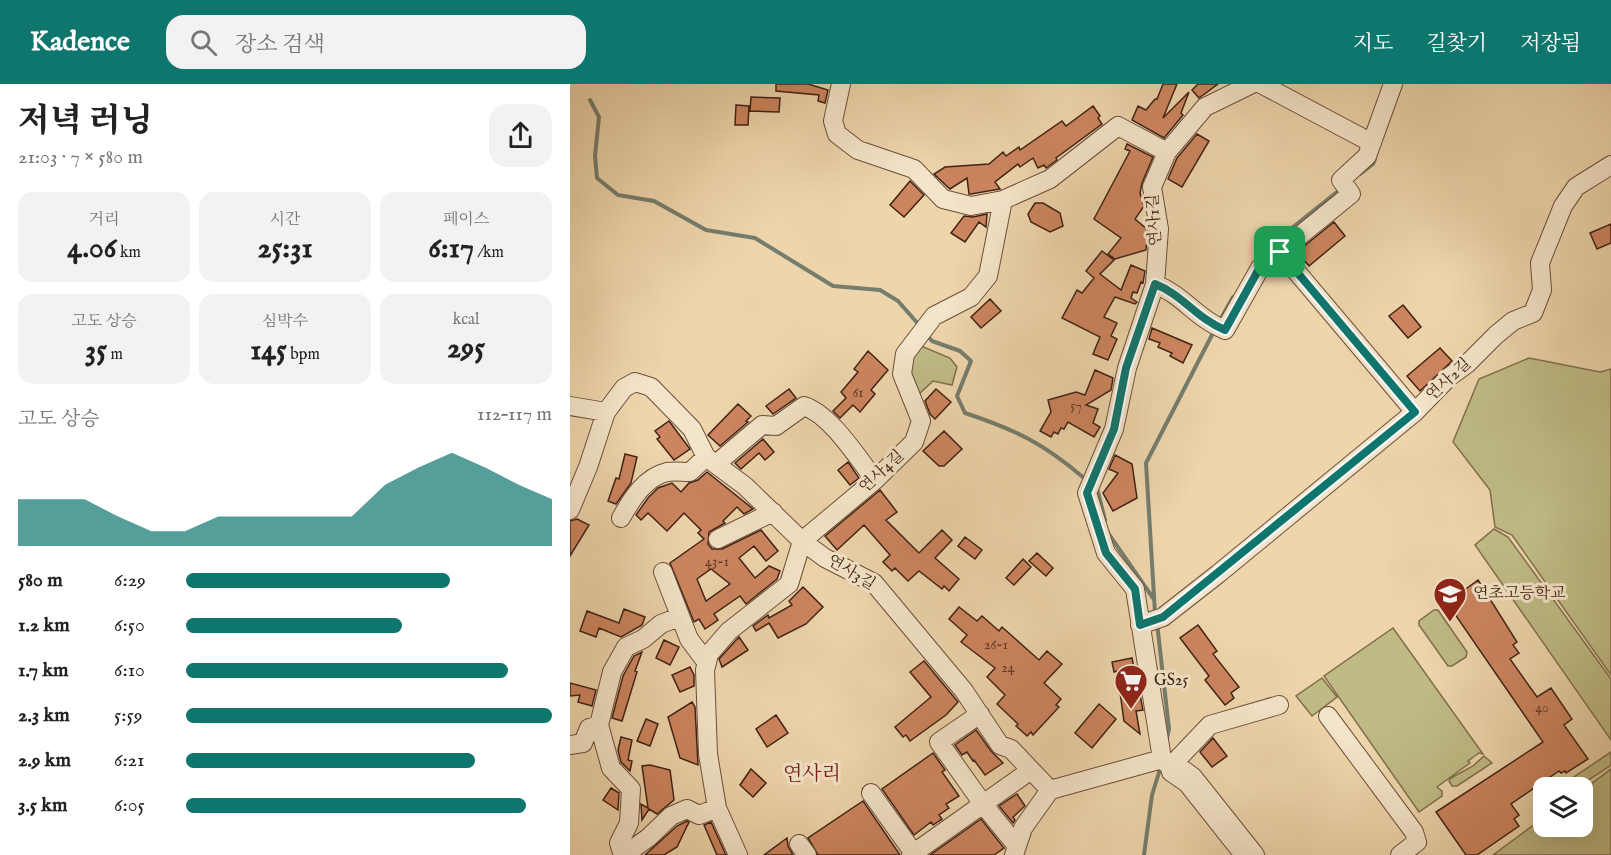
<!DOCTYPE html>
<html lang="ko">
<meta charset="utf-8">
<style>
body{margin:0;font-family:"IM FELL English","Noto Serif KR",serif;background:#f2f2f2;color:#222;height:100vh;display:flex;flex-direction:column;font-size:22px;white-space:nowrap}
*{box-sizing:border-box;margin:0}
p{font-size:20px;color:#767676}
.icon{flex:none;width:33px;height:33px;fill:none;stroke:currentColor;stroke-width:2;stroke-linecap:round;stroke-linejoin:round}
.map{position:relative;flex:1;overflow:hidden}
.details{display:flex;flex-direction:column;background:#fff;width:570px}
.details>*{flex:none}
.controls{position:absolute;left:963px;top:693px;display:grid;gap:12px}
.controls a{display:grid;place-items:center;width:60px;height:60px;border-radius:12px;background:#fff;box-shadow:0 6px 24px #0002;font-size:30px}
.pin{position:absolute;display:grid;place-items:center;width:51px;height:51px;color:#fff;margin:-26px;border-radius:12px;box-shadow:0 3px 9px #0006}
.round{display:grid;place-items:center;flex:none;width:63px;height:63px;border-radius:18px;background:#f2f2f2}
.summary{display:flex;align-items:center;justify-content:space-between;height:102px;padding:0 18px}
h1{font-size:33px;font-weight:800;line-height:45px}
.figures{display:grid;grid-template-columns:repeat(3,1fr);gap:9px;height:102px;padding:6px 18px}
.figures div{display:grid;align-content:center;border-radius:15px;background:#f2f2f2;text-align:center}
.figures b{font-size:30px;font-weight:800}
.figures small{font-size:16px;font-weight:400}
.figures p{font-size:16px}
.chart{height:168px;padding:12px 18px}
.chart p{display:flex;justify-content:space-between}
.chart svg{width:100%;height:108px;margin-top:6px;fill:#0f766e;opacity:.7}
ul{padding:0 18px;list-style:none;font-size:20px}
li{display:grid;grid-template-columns:96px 72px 1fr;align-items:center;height:45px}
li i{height:15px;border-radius:8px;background:#0f766e}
header{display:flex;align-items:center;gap:36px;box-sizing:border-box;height:84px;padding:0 30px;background:#0f766e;color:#fff}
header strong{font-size:28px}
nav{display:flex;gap:33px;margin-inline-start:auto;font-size:21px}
.search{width:420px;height:54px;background:#f2f2f2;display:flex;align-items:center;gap:15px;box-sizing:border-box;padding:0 21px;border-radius:18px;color:#767676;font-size:22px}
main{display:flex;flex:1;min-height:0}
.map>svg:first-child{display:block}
</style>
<header>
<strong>Kadence</strong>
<div class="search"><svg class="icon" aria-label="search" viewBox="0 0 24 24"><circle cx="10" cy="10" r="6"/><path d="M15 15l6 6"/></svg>장소 검색</div>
<nav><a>지도</a><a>길찾기</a><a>저장됨</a></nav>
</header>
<main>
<section class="details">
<div class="summary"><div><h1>저녁 러닝</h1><p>21:03 · 7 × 580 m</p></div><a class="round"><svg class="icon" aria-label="share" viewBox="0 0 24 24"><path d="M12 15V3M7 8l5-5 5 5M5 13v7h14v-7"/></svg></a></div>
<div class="figures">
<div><p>거리</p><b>4.06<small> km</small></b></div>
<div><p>시간</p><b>25:31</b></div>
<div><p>페이스</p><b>6:17<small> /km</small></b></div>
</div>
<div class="figures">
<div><p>고도 상승</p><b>35<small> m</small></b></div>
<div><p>심박수</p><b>145<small> bpm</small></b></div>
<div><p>kcal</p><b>295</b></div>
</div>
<div class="chart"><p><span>고도 상승</span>112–117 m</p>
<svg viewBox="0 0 160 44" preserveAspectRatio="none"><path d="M0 44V25L10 25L20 25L30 32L40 38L50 38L60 32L70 32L80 32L90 32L100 32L110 19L120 12L130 6L140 12L150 19L160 25V44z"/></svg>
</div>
<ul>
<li><b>580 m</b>6:29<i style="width:72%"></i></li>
<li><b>1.2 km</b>6:50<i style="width:59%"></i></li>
<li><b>1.7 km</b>6:10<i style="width:88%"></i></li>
<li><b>2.3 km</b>5:59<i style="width:100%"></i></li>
<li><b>2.9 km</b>6:21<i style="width:79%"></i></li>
<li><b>3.5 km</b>6:05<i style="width:93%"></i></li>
</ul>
</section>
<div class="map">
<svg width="1041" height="771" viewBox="0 0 1041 771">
<rect width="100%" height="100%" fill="#eed5ac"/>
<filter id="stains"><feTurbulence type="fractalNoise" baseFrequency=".00333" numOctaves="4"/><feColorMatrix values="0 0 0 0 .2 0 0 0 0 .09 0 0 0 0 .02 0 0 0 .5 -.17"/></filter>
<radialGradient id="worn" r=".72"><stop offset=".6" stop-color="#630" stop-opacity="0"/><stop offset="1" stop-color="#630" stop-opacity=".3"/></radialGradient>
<path fill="#bfbb85" stroke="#806e4d" stroke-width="1.5" d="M351,262L380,274L387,283L382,301L363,297L349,310C338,290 335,281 351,262Z
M959,274L1030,288L1041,285V591L942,451L925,443L920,406L883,358L909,295Z
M924,445L938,453L1041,595V656L905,461Z
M864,526H868L897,568L896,573L882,582H878L849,541V537Z
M823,544L913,670L909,669L898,677L900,679L867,703L872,707V712L849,728L754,592Z
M752,594L767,613L742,632L726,612Z
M1041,668V681L1008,703H989Z
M914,672L922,679L887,702H882L879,697L881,694L903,682Z
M1041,685V771H923L973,734L974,742H1012L1013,706Z"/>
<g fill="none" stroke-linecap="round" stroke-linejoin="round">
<path stroke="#757d6d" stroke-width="4" d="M20,16L29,33L25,72L27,94L48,111L84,117L136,146L185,154L263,202L310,206L328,217L350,242
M790,90L803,80L805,75
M687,177L692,168L772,104
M649,238L663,213
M356,250L362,257L390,267L401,277L387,312L395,329C446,346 473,359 514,394
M527,404L535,436
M538,449L583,514
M585,529L576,379L644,247
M587,539L599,645L597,654
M574,771L582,711L591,682"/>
</g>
<path fill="#cd855f" stroke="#402215" stroke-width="1.5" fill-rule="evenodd" d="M206,0H238L258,6L255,19L248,17L249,11L206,7Z
M593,0H607L593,34L619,8L611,29L613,31L594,54L562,36L568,22L576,26L585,15H587Z
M628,0H648L629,14L622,6Z
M181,13L210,14L209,28L180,27Z
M166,21L179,22L178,41H165Z
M523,22L530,32L528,34L532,40L486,74L487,76L476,84L474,81L468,84L463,74L450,83L448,80L425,98L430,105L401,110H399L397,94L380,105L364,90L375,83L419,80L433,68L436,72L449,63L450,66L492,37L496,42Z
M627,50L639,57L612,103L598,95L607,74Z
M557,60L583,73L572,99L570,109L574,122L565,135L578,146L576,166L545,175L538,170L551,154L524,135L560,67L555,65Z
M340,97L354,111L334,133L320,121Z
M465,119H473L490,129L493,142L480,148L461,138L458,130Z
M417,130L416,143L409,138L395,158L381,149L394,132L403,133Z
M764,138L775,152L739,182L727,168Z
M1041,140V159L1027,165L1020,149Z
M532,167L544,176L530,190L551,206L561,181L575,187L573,199L571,198L567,209L563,208L561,214L567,218L565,220L545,213L534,233L547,239L541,252L547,255L538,276L523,270L530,253L492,234L507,206L512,209L524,194L516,187Z
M420,215L431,227L411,244L401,233Z
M833,221L851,243L838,254L819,232Z
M582,244L622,261L613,279L600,272L602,269L588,263L590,259L579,255Z
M870,264L882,277L850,307L837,292Z
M298,267L318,286L301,306L305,310L290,328L283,321L270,334L263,327L276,314L271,308L288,288L284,285Z
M525,286L543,294L541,306L516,321L528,325L523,339L530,343L524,353L498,338L494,345L491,344L488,350L484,348L481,353L470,347L481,328L478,316L506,308L515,311Z
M219,305L226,314L203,330L196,322Z
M366,305L381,318L365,335L360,330L355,317Z
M168,320L181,332L176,337L178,338L150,362L138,351Z
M99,337L120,365L104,376L87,355L90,353L85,347Z
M374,347L392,365L374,382H369L353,367Z
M193,355L204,368L195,376L189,369L171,385L165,379Z
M55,370L67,373L61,399L46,420L38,417L46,394L49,395Z
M545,371L562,380L567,414L543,427L533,409L548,389L539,385Z
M278,378L289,394L280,401L268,386Z
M137,388L183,425L174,430L167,423L153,437L155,439L139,448L138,460L142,465H152L191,446L208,467L196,477L184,462L169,474L185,494L199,482L210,487L207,495L176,520L170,512L144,530L148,536L135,545L129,535L124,538L100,479L134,455L128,449L131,446L114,429L97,447L78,429L71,436L66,431L78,414L88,404L102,399L111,408L119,399L128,396ZM141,485L160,500L136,517L127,495Z
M310,406L327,428L316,436L349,469L372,446L382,456L365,474L389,495L379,507L374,502L372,505L349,487L338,497L325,484L322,487L313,478L320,471L294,441L267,466L255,452Z
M7,435L19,441L0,472V437Z
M395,453L412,466L405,475L388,462Z
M467,469L483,484L476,492L459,477Z
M453,475L461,483L444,501L436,494Z
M908,496L947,558L943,561L949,569L940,575L967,613L981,604L1002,635L994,641L1018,675L996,689L995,687L991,689L989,687L941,720L949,731L944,735L949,742L907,771H896L866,728L973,658L871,510L887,499L893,507Z
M233,503L253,523L236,540L208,554L199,539L186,547L183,542L198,531L199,534L222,521L219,517Z
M389,523L407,537L412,532L429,547L432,543L469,576L477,567L492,580L474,599L491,615L486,621L489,623L463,651L461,648L457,652L446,642L448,640L427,620L435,611L417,593L425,584L391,558L397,551L379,535Z
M54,525L75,533L72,541L51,553L29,544L26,553L10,547L17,527L49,539Z
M628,541L647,567L643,570L669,603L661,609L664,614L655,621L635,596L639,592L610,554Z
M169,553L178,566L152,583L149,575Z
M94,556L109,563L100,581L86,574Z
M72,568L65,587L67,588L52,637L42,634L53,592L64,572Z
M562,574L565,589H562L567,612L570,611L573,626L566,627L570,650L554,637L547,587L544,588L542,578Z
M354,577L388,618L376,631L340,657L336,651L333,653L325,643L361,613L340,588Z
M120,583L124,591V602L110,608L102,591Z
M0,599L26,606L22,622L8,618L10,611L0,612Z
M122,618L125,623L128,681L110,674L98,633Z
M529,620L546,635L522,664L505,649Z
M206,631L218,649L197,663L186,645Z
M76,635L88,640L80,662L67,657Z
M406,646L421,667L433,679L415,691L404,676L403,677L397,668L392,671L385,661Z
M51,653L62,656L58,676L62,677L60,687L51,678L48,666Z
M643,654L657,672L642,683L630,668Z
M363,669L375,686L372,688L389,712L376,720L379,724L369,731L372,735L363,741L361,738L344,751L312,705Z
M80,681L100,686L104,716L87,730L79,725L72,736L71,720L78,724L72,682Z
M181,685L196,699L183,713L170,701Z
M41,704L49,709L48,726L33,716Z
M447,710L455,722L443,733L445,736L443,739L429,722Z
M293,717L330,771H248L238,754Z
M411,735L434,764L424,771H360Z
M117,737L119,738L107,763L94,771H75L107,742Z
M141,738L156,771H147L134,741Z
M217,754L218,762L223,771H194Z"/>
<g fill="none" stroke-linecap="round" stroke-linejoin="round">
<g stroke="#6c4f3b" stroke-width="20">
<path id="minor" d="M682,0L635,23L597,68L582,103L589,145L585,200L557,284L544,345L517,409L536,469L565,505L592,675L600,683L640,641L709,621
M691,0L802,59
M433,116L480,95L548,42L597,68
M710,168L845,328
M585,200C613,211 626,234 655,246L690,184L781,110L771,96L797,72L823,0
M0,322L36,328L54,304L65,298L81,303L122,345L136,373L175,402L232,457L255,474L304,499L394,607L430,661L441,665L480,706L453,744L444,771
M146,380L192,341L206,342L234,322C261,331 287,373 305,396
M0,426L18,383L36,328
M51,434C61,416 75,393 97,388C104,387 113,388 120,388L136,373
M148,455L203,428
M93,488L119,555L137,579
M570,541L593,533L648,490L845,328L879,293L897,280L926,251L943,237L963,229L972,206L970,179L993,122L1006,103L1041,81
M410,630L369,658L413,720L447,762
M758,632L844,748L847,758L830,771
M29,641L42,588L56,563L73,555L91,540L109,533
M0,661L13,659L19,644L29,641L41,684L61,705L59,739L49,759L53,771
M480,706L592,675
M301,709L345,771
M229,760L237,771
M54,771L78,754L101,732L117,725L129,731L147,724
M168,771L147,724L138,670L135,586L139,570L159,547L219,500L232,457L305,396L344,358L351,337L332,290L335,270L364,232L401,213L418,192L433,116L401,122L373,115L344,85L288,66L267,50L263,37L271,0
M341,771L461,686
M674,771L617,699L601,688L600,683L615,687L623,693L685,771"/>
</g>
<use href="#minor" stroke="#f4e4c9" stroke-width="18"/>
</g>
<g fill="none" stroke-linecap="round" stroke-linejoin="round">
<g stroke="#fff" stroke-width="12">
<path id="route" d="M710,168L845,328L593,533L570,541L565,505L536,469L517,409L544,345L556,284L585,200C613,211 626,234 655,246L690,183Z"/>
</g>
<use href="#route" stroke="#0f766e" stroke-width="8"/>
</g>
<defs>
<g id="school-pin" transform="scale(1.725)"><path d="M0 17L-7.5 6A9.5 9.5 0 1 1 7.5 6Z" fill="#8f2418" stroke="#f4e4c9"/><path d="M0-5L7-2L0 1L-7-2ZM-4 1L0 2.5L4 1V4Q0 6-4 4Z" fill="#fff"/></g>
<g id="supermarket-pin" transform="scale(1.725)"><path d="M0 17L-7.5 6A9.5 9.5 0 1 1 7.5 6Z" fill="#8f2418" stroke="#f4e4c9"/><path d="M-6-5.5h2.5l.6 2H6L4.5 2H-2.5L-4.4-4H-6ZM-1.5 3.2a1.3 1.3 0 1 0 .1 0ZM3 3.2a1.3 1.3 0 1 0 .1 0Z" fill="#fff"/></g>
</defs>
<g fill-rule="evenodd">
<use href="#school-pin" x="880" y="510"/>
<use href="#supermarket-pin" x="561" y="597"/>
</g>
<g text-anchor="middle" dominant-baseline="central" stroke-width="6" stroke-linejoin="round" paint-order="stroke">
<g font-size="14" fill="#633b28">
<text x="288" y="309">61</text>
<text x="506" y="322">57</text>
<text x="147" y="478">43-1</text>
<text x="426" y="561">26-1</text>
<text x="438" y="584">24</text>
<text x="972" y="624">40</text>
</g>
<g font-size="16" fill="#402215" stroke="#f4e4c9">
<text transform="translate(585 136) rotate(-94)">연사1길</text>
<text transform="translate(879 296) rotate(-43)">연사2길</text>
<text transform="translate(312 388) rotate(-43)">연사4길</text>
<text transform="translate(281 489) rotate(31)">연사3길</text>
</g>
<g font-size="16" fill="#402215" stroke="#f4e4c9" text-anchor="start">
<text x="903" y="510">연초고등학교</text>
<text x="584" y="597">GS25</text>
</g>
<g font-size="20" fill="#7a1f14" stroke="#f4e4c9">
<text x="242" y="690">연사리</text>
</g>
</g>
<rect width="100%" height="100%" filter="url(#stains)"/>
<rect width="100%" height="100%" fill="url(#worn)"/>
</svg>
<div class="controls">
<a><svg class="icon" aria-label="layers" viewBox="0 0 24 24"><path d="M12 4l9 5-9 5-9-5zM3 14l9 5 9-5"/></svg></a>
</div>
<div class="pin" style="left:710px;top:168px;background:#1e9e55"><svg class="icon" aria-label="arrive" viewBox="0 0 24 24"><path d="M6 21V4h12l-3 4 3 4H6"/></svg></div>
</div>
</main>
